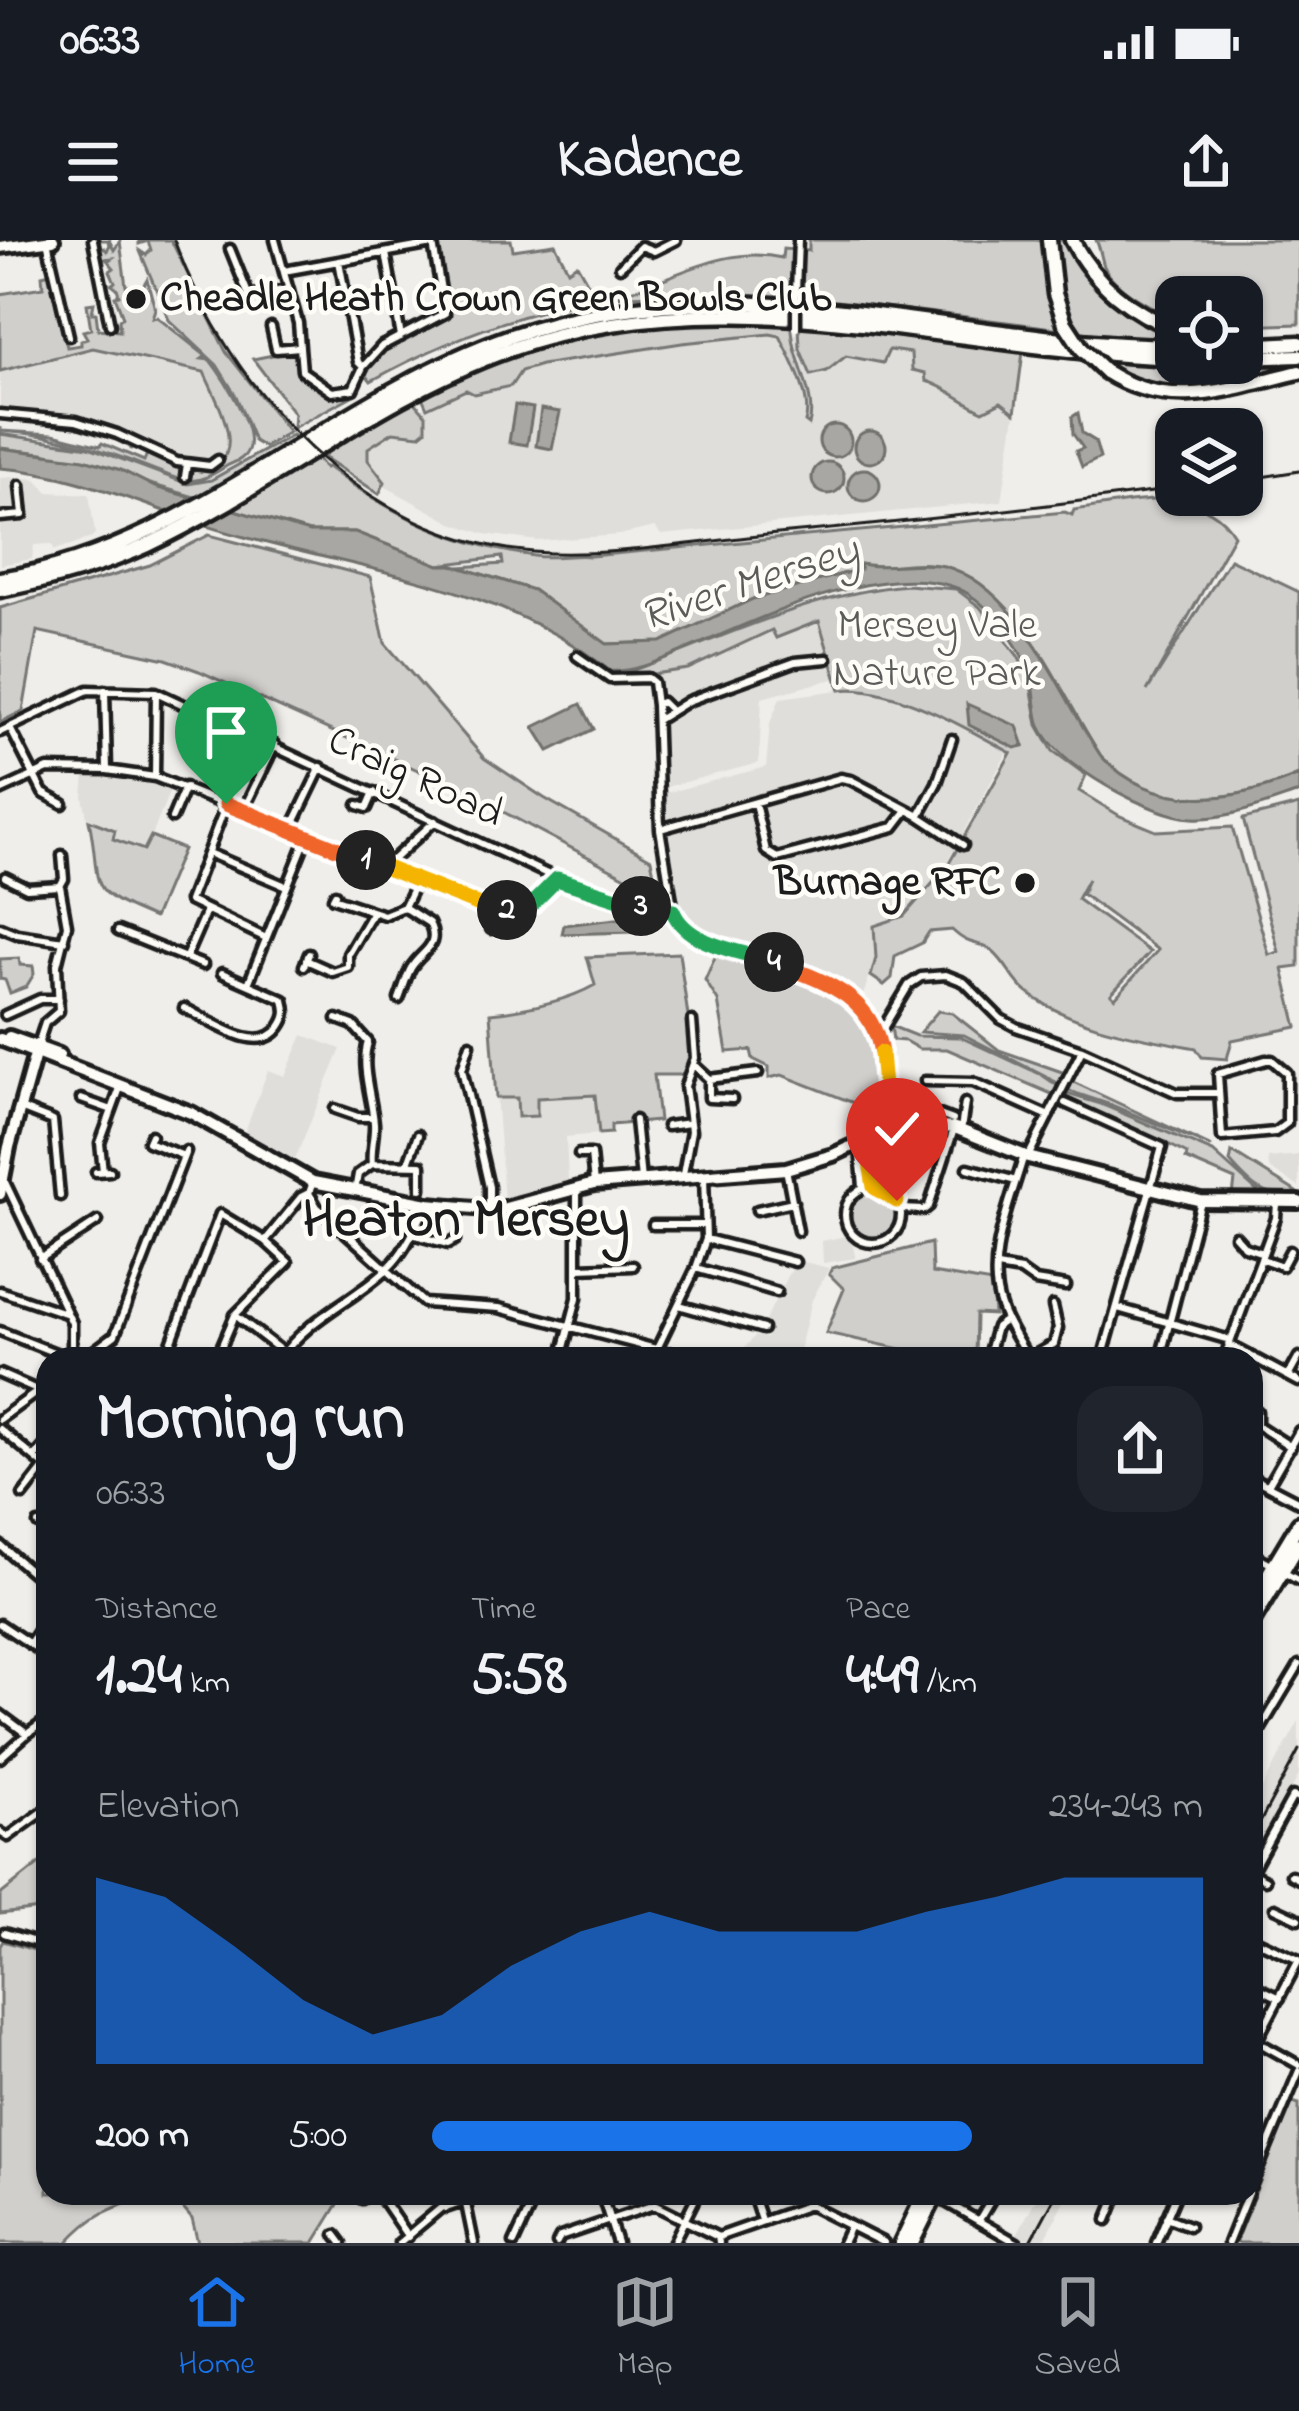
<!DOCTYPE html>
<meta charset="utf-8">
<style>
body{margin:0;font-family:"Indie Flower",sans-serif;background:#20242c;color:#f1f3f6;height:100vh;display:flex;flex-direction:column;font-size:45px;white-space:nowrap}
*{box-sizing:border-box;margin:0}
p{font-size:39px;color:#9ea1a6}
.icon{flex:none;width:66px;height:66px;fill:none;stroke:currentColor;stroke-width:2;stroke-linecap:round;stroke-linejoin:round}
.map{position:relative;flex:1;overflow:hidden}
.details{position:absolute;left:36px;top:1107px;width:1227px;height:858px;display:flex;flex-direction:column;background:#171b24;border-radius:36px;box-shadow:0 3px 9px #0004}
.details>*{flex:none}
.tools{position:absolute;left:1155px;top:36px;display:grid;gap:24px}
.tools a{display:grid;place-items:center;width:108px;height:108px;border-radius:24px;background:#171b24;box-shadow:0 3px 9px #0004;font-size:60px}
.pin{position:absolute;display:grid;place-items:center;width:102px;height:102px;color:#fff;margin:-123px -51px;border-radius:50% 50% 50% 0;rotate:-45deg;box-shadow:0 0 12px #0007}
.pin .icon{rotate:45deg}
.km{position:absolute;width:60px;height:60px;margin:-30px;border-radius:50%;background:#222;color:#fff;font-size:33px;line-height:60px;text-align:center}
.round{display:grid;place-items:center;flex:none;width:126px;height:126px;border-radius:36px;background:#20242c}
.summary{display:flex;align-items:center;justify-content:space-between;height:204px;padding:0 60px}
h1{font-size:66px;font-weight:800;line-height:90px}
.stats{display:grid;grid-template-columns:repeat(3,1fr);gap:18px;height:204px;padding:12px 60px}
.stats div{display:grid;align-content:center}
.stats b{font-size:60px;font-weight:800}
.stats small{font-size:33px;font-weight:400}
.stats p{font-size:33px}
.chart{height:336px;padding:24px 60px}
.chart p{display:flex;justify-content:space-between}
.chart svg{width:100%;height:216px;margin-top:12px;fill:#1a73e8;opacity:.7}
ul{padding:0 60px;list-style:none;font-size:39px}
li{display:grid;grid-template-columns:192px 144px 1fr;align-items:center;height:90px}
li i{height:30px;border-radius:15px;background:#1a73e8}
.status{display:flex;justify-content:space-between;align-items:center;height:84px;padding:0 60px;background:#171b24;direction:ltr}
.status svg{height:33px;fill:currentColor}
header{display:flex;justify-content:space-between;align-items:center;height:156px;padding:0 60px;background:#171b24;font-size:54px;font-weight:800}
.menu{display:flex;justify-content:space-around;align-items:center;height:168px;border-top:3px solid #363941;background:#171b24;font-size:33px;color:#9ea1a6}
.menu a{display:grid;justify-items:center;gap:6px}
.menu .current{color:#1a73e8}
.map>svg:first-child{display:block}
</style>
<div class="status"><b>06:33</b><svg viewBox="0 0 49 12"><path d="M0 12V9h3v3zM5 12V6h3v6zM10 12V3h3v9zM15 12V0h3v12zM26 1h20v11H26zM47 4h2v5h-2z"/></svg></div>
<header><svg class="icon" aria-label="menu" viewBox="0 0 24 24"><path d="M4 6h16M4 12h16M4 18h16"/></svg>Kadence<svg class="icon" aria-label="share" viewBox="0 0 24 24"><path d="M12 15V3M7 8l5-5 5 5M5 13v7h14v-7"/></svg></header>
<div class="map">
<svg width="1299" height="2003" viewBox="0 0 1299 2003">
<rect width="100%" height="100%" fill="#f0eeea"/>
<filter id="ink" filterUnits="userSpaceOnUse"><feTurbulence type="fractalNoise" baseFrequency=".00833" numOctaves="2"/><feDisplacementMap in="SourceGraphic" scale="24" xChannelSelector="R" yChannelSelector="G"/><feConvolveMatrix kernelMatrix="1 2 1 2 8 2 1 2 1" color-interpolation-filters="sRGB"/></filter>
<g filter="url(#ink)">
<path fill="#e0deda" d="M778,91L1022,128L1002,261L661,295L655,287L619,295L538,301L485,294L452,283L368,237L339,215L467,143L529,117Z
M93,108L204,132L230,191L224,218L209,223L179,220L95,184L55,174L0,171V131Z
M12,237L36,239L48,252L89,254L95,293L92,298L55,310L51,304L34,305L32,319L0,325V238Z
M819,381L837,438L762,458L759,523L666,547L658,435L688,429L773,390L777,398Z
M854,448L909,462L1008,511L934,646L904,676L875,687L876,718L861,761L845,747L686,692L675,674L662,554L766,527L770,483L780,458Z
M85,534L138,538L171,547L152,596L183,609L154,678L113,661L100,648L83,556Z
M587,751L599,894L566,897L568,940L504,961L490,773L544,766Z
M303,795L341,809L292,926L244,894L268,830L285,836Z
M1299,915V947L1269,928L1268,918Z
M850,995L856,1018L823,1023L822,1001Z
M804,1022L829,1028L812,1060L797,1119H735L755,1096L766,1098L769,1087L763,1085L787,1036L796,1025Z
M1299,1481V1535L1251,1625V1568Z
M1039,1953H1069L1043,2003H1027L1016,1996Z"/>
<path fill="#d0cfcc" stroke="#767674" stroke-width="3" fill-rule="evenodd" d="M100,0H109L114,10L120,1L126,46H143L147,39L155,69L152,78L157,77L206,116L202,119L210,120C223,137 257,188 248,210C244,220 234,222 225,227C212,235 204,240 189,241L192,231C256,227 219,167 204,132L93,108L0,131V54L43,47L42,35L50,33L67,107L81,105V100L87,98L83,91L91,89L87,64L94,63L92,73H96L98,89L120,91L119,80L123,77L115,56L119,55L117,48L112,44L115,42L110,31L114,28L108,21L112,18L103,19L99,11L104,8L107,11L109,6L108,0Z
M139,0H171L226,112L289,192L264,207L254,201L236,156L217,125L169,80L140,11L146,15L151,10L148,1L139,4Z
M435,0H511L513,10L555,4L568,30L577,24L597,59C515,73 443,101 371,141L364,132L384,107L446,75Z
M809,0H1042L1048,55L1062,89C909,70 763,47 609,57C668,44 718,4 782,18L783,9L809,11Z
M1052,0H1069L1093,38L1176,93V99L1074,92L1063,69Z
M1096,0H1299V84L1242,86V57H1176V78C1155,70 1113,48 1104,26C1101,18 1101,10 1096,0Z
M743,81L792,85C791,118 818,153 809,185L805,182C813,159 792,120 780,96L770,94L682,103L541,125L521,131L511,146L474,154L466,150L427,168L422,157C523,104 629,81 743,81Z
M799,85L1023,112L1015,173L1001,162L983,171C963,162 945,146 926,141L925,133L912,130L911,113L889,110L883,123L846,116L827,131L811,135L800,109Z
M297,110L304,139L333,157L352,156L293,188L294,173L253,119Z
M1099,120L1184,125L1211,132L1216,127H1299C1228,147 1163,170 1099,120Z
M414,161L426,175V190L420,195L393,192L368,208V220L385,242L379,254L321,215Z
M1,187V191L53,194L100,206L102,203L144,221L147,214L132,207L130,210L131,205L179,227L180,240C114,214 73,196 1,191Z
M0,194L89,207L188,244L211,240L292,195L297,199L198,258L43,213L0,208Z
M317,218L325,228L328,227C391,275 455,305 534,316C553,319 573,314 591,316L1065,272L1072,275L1074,270C1125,264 1202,241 1234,295L1147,451L1230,319L1299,352V535C1233,563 1155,573 1101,516C1058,451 1025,352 944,327C918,318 888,330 861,325V329L753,359L661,402L606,404L533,350L459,327L503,324L502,317L438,325L355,292H309L231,269Z
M209,295L370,337L385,403L484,518L544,558L651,619L658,654L462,550L199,431L166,419L37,391L23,471L0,482V368L150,325Z
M907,345L956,349L980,367L1018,416L1030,440L1038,485L1053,511L1086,535L1079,551L1120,576L1156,591L1232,587L1269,715L1279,712L1243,579L1299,565V727L1283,729L1297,787L1232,800L1227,819L1202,817L1196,808C1140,797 1074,788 1028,753C1013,742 1007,723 992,711C977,700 971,708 952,690L929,692L922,703L895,716L892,738L884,745L871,736L876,718L874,686L904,676L947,627L1011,513C969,489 889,443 840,450L819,381L776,398L772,390L688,429L626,438L625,433C719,400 807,354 907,345ZM1088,639L1082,654L1158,710L1115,758L1111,754L1150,712L1077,659Z
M89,580L115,590L113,599L144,610L151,596L183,609L154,678C81,649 103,647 89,580Z
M679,713L694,818L689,835H654L659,881L611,885V893L599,894L595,855L537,858V876L518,877L517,858H496L490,773C528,769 565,762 595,745L587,717Z
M716,715C761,731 850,744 869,791C879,815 879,848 882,874L782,835L769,838V827L753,819L751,810L727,812L718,761L705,740Z
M19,718L20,725L33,726L34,734L26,747L10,753L5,740L0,739V719Z
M938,771L952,773L999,810L1065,833L1060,844L964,795L920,792Z
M891,786L916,796L960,797L1042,835L1058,846L1054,855L947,809H919L905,801L893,800Z
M1071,841L1212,907L1111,865L1066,850Z
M1064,853L1101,864L1213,912L1262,956H1233L1235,940L1186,919L1187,914L1170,905L1062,858Z
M1232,912L1290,948L1296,952L1294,956C1261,957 1251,946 1230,922Z
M848 975a25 25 0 1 1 50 0a25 25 0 1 1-50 0Z
M931,1003L932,1033L992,1043L994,1075L976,1074L975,1119H948L826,1093L844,1049L829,1034L832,1028Z
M48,1617V1668L0,1674V1655Z
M3,1701L48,1714V1953H157C118,1966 96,1970 67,2003H0V1706Z
M1292,1862L1299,1864V2003H1235Z
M170,1953H345L314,2003H198L192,1979Z"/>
<path fill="#a8a7a3" stroke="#706f6d" stroke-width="3" d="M515,165L533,168L527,205L509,202Z
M541,169L560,172L552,209L536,206Z
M1078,173L1082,193L1095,201L1100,218L1082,227L1076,211L1083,208L1073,194L1072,177Z
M819 201a16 16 0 1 1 32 0a16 16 0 1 1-32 0Z
M854 207a16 16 0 1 1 32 0a16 16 0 1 1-32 0Z
M0,208L84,219L121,230L155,247L309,292H355L439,325H452L533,350L607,404L661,402L753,359L860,329L861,324C888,330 917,320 944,326C1019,345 1061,457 1101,516C1155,573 1233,563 1299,535V553C1266,564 1227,580 1192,578C1151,576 1056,525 1040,486C1035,472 1036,455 1032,441C1023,407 985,356 951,346C878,322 764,377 697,405C672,415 637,433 610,431C494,338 346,330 210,287C139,264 75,233 0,228Z
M812 238a16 16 0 1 1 32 0a16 16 0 1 1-32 0Z
M848 245a16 16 0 1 1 32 0a16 16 0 1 1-32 0Z
M581,464L594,489L549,511L534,487Z
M967,464L1017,486L1024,506L1015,508L969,485Z
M624,678L644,682L636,692L562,694L564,685Z"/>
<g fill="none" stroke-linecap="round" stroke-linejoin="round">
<g stroke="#1c1c1c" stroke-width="15">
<path id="minor" d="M93,0L110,85
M275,0L298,83L302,131L332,152L353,149L363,127L382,106L445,73L433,4L284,31
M47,1L69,96
M230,9L249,56L289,49
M386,13L401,97
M339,21L358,122L363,127
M620,27L641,6L654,11L676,0
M796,52L798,0
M271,87L276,109L300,107
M0,174L76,181L117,194L177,222L210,226L218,220
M185,237L187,224
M0,277L23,275L20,245
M577,416L610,439L648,438L653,442L656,465
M105,450L107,530
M669,469L662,462L656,465L660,589L675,678C691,700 715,702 740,710C784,724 863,743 879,794C888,823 886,857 893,886
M659,479L688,461L795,422L827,419
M10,488L43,553L63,564
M0,492L88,450L156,452L575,647L661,672L673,671
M204,501L217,508
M210,505L221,480
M155,537L156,452
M0,551L48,529L107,530L155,537L487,668C519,673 538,665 557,639
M755,563L766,611L777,618L894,587L907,570
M226,564L189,661L264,697
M358,565L367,568L374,552
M243,571L275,505
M919,576L937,543L952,499
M172,578L185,547
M291,589L321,527
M660,589L841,538L851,540L919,576L963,605
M208,613L286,646
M385,627L435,581
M5,637L27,648L60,646
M335,654L333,658L384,675L404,667L417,640
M0,687L17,694L64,701
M491,689L500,670
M118,691L203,725
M186,717L206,671
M306,720L333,732L348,727V714L372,673
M304,726L309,714
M248,744L307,597
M399,759C403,749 406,737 411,728C422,710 441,707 429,683L404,667
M184,768C209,779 258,818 280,787C287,777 287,771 284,760L222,733
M5,775L40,759H59
M337,779L353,785L368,802C360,827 372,857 374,883C375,897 370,909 372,924
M879,795L909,745L921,737L946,735L964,742L1001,779L1016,787L1082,810L1177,853H1217
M38,804L45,783L59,771L57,725L67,685L60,646L64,639L62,615
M470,804L462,829L489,947V967
M1266,820H1272L1287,833V883L1275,892L1222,897L1218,834Z
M694,825L709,839V858L732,859
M709,839L758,833
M925,841L973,842L1049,876
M81,859L112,870
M1065,863L1162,907L1102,1119
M20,868L53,881L60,956
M335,869L358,877H373
M887,871L921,868L953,880
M635,880L641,940
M667,886L690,883
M961,889L965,863
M151,895L148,902L184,916
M867,898L875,947
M860,904L863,948
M579,914H591L594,944
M1024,915C1011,961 984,1020 1001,1067C1007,1086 1019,1101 1028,1119L1054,1104L1058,1088L1053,1066
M1028,917L1082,810
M408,923L418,895
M863,925L898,918L902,935
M968,928L1016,941
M786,929L798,991
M103,931L100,903L120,848
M96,932L110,931
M683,934L691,891L685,846L695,818L692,781
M4,940L72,1083V1119
M845 975a28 28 0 1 1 56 0a28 28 0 1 1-56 0Z
M355,951L358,934L372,924L421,925V949
M309,953L317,967L424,1063L499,1068L694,1119
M901,969L924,970L929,966L954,889
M757,970L793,962
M653,985H705
M412,994L448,1004L455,1000
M1235,996L1245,1007L1263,1013
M706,999L795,1022
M265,1001L301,957L309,953L313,942
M40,1019L98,981
M1262,1019L1282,1026L1290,1011
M997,1027L1021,1031L1035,1041L1066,1046
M579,1028L633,1026
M696,1028L777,1052
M0,1051L65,1073
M679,1065L763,1089
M1118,1068L1230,1100
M235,1075L284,1113
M0,1091L71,1119
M1228,1104L1299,1142
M83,1119L115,1095L186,911
M165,1119L220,974L265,1001L288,1022L235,1075L216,1119
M280,1119C307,1078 354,1061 388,1028C406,1011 416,986 428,964
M484,1119L485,1117
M561,1119L577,1058V951
M652,1119L696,1028L706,999L704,936
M987,1119L996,1087L1006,1080
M1160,1119L1201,961
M1224,1119L1276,978L1277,963
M0,1134L39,1151
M1289,1135L1299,1117
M1257,1171V1185L1291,1207
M0,1179L48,1144
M0,1189L48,1229
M35,1217L48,1202
M1251,1237L1299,1262
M1268,1245L1299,1191
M23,1255L45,1227
M38,1284L48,1285
M0,1305L34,1334
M1251,1313L1271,1324
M1285,1333L1299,1341
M0,1384L48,1416
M30,1403L48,1375
M0,1474L27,1494L48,1479
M1251,1505L1299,1425
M0,1518L27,1494
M0,1592L8,1597L48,1568
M1251,1632L1293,1556L1299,1559
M1251,1633L1265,1640
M1291,1635L1299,1639
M1275,1668L1299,1679
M4,1693L48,1706
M1251,1698L1299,1720
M1251,1744L1280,1758
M1251,1798L1299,1825
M1256,1802L1299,1720
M1251,1946L1299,1831
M378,1953L408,1997
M601,1953L617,2003
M752,1953L761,1980
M937,1957L1017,2003
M362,1959L370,1953
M466,1964L474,2003
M446,1968L475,1958
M1166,1977L1189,1986
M979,1980L995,1953
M1107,1980L1118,1953
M336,1995L342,2003
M718,1997L809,1965L884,2003
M399,2003L455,1956
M514,2003L537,1953
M557,2003L560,1997L654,1965L718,1997L719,2003
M673,2003L698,1953
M842,2003L850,1986
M1156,2003L1177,1953
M1228,2003L1248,1953"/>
</g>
<g stroke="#1c1c1c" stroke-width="20">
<path id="major" d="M0,7L53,0
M9,797L59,815
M0,799L191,873L313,942L428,964L498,970L594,944L786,929L833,915L880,893L907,885L955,888L1028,917L1201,961L1299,962
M0,954L9,907L38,804"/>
</g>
<g stroke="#1c1c1c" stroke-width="21">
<path id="highway" d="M1049,0L1055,54L1065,83
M1072,0C1094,43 1131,73 1176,89
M1242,106L1299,103
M1242,118L1299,116
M1106,132C1170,173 1231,148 1299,132
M0,339C191,309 330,160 508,97C736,17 947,104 1176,106
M0,350C51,340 100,327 148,305C271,247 379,156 508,110C728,31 952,111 1176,118
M1251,1363L1299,1283
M1251,1384L1299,1304
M901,2003L925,1953
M912,2003L937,1953"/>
</g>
<use href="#minor" stroke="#fdfcf7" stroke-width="6"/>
<use href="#major" stroke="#fdfcf7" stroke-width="10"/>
<use href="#highway" stroke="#fdfcf7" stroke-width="12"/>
<path stroke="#1c1c1c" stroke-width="3" d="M174,0C231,153 362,298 533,312C608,318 702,301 778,294C911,282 1044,266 1176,249
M1242,240L1299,231
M1251,1599L1299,1510
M1030,2003L1057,1953"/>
<g stroke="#1c1c1c" stroke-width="15" stroke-linecap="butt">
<path id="minor-bridge" d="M796,88V52"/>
</g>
<g stroke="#1c1c1c" stroke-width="21" stroke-linecap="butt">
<path id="highway-bridge" d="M1065,83L1082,109L1106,132"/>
</g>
<use href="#minor-bridge" stroke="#fdfcf7" stroke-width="6"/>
<use href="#highway-bridge" stroke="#fdfcf7" stroke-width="12"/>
</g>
</g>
<g fill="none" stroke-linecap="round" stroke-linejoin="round" filter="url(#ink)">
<g stroke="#fff" stroke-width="24">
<path id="split-1" d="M226,564L366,620"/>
</g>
<g stroke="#fff" stroke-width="24">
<path id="split-2" d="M366,620L487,668L507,670"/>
</g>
<g stroke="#fff" stroke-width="24">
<path id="split-3" d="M507,670L532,664L557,639L641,666"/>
</g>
<g stroke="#fff" stroke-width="24">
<path id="split-4" d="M641,666L673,671C687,706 742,711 774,722"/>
</g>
<g stroke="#fff" stroke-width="24">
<path id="split-5" d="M774,722C823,741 872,755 881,813"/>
</g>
<g stroke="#fff" stroke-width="24">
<path id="split-6" d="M881,813L888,891L866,898L874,947L897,961"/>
</g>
<use href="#split-1" stroke="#f0652b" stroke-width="15"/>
<use href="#split-2" stroke="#f5b400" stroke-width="15"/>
<use href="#split-3" stroke="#22a559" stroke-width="15"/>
<use href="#split-4" stroke="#22a559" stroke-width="15"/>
<use href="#split-5" stroke="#f0652b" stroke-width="15"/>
<use href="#split-6" stroke="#f5b400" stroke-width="15"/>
</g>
<g fill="#1c1c1c" stroke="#fdfcf7" stroke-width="4.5">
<circle cx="136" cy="59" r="12"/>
<circle cx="1025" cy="643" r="12"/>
</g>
<g text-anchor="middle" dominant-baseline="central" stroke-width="9" stroke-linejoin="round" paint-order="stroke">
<g font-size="42" font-weight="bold" fill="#1c1c1c" stroke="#fdfcf7" text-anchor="start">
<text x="160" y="59">Cheadle Heath Crown Green Bowls Club</text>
<text x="1001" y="643" text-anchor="end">Burnage RFC</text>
</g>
<g font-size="42" fill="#5b5b5a" stroke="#fdfcf7">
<text x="937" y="386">Mersey Vale<tspan x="937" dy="48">Nature Park</tspan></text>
</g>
<g font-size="42" fill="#1c1c1c" stroke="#fdfcf7">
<text transform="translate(415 538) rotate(25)">Craig Road</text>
</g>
<g font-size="45" font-style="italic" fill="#5b5b59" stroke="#fdfcf7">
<text transform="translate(750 345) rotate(-18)">River Mersey</text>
</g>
<g font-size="54" font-weight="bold" fill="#1c1c1c" stroke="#fdfcf7">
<text x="466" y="982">Heaton Mersey</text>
</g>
</g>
</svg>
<div class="tools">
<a><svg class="icon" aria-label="locate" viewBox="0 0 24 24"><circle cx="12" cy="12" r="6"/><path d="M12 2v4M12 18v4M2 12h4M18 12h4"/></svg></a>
<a><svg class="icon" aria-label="layers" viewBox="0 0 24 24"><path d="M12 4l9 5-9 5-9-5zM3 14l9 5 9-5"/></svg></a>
</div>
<div class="pin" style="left:226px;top:564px;background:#1e9e55"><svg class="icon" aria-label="arrive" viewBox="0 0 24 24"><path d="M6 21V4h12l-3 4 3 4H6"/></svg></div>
<div class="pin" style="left:897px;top:961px;background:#d93025"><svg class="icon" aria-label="check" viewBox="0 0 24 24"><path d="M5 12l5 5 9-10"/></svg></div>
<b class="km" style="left:366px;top:620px">1</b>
<b class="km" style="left:507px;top:670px">2</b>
<b class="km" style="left:641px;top:666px">3</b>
<b class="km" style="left:774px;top:722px">4</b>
<section class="details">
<div class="summary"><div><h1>Morning run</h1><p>06:33</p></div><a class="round"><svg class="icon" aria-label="share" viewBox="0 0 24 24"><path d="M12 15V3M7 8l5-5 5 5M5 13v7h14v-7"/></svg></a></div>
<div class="stats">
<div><p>Distance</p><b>1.24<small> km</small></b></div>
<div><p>Time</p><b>5:58</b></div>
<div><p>Pace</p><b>4:49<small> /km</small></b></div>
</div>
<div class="chart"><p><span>Elevation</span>234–243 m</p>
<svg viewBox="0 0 160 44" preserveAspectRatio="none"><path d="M0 44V6L10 10L20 20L30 31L40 38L50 34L60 24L70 17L80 13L90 17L100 17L110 17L120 13L130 10L140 6L150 6L160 6V44z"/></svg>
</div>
<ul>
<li><b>200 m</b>5:00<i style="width:70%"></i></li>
</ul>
</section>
</div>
<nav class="menu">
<a class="current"><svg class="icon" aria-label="home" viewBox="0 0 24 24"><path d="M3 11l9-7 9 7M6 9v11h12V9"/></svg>Home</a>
<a><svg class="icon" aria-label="map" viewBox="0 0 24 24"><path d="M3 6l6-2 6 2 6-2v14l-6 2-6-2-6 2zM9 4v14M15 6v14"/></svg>Map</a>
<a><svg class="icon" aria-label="saved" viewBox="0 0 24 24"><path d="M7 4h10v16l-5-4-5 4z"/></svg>Saved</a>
</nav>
